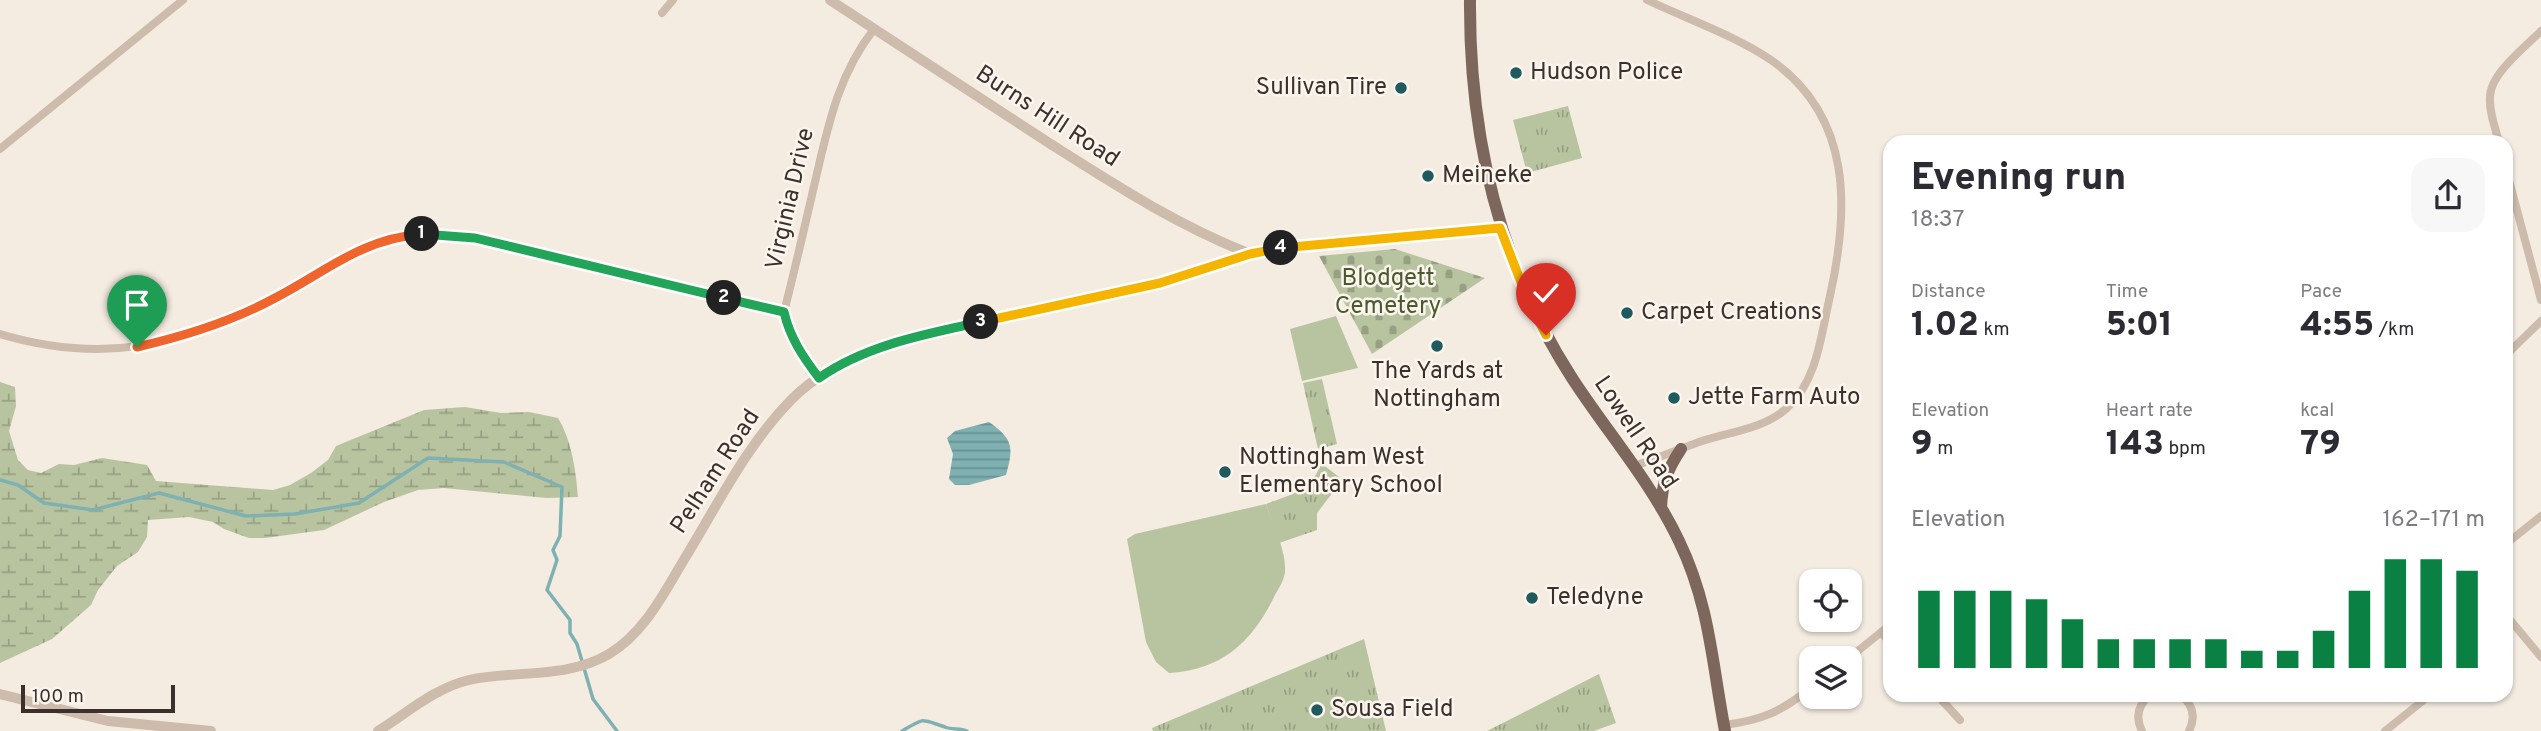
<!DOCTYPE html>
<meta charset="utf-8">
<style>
body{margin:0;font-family:Overpass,sans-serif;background:#f7f7f7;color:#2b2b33;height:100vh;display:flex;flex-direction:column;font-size:26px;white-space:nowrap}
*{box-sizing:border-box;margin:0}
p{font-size:23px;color:#7c7c81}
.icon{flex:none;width:38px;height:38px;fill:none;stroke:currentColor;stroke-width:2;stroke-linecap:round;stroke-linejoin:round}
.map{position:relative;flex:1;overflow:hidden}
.side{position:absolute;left:1883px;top:135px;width:630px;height:567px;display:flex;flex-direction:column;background:#fff;border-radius:21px;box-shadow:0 2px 5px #0004}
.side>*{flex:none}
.buttons{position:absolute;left:1799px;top:569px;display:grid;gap:14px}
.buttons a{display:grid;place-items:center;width:63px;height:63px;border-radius:14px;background:#fff;box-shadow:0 2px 5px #0004;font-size:35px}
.scale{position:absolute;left:21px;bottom:18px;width:154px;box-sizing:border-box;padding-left:7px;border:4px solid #3b302b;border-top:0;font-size:19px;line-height:24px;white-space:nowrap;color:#3b302b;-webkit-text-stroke:5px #fbf5ee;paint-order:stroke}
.pin{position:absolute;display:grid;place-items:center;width:60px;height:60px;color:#fff;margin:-72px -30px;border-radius:50% 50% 50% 0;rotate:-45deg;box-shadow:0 0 7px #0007}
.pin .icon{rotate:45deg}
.km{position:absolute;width:35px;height:35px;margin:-18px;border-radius:50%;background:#222;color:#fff;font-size:19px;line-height:35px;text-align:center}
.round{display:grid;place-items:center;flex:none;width:74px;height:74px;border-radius:21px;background:#f7f7f7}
.head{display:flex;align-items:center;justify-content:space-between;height:119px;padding:0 28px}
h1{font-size:38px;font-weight:800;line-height:52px}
.metrics{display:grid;grid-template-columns:repeat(3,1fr);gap:10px;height:119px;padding:7px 28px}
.metrics div{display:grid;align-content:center}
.metrics b{font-size:35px;font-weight:800}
.metrics small{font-size:19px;font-weight:400}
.metrics p{font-size:19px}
.chart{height:196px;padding:14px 28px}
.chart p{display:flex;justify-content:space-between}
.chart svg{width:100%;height:126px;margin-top:7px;stroke:#0b8043;stroke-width:6}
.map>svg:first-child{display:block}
</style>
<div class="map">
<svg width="2541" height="731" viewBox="0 0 2541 731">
<defs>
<pattern id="wetland-marsh" width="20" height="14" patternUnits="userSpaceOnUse" patternTransform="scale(1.75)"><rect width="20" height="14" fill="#b8c4a0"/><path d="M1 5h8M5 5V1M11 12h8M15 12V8" fill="none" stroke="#97a083"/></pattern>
<pattern id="cemetery-stones" width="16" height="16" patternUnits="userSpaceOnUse" patternTransform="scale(1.75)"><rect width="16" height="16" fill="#b8c4a0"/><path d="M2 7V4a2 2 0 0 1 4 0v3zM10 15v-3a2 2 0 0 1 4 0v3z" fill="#97a083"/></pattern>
<pattern id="park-tufts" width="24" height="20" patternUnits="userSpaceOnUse" patternTransform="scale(1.75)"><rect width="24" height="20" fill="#b8c4a0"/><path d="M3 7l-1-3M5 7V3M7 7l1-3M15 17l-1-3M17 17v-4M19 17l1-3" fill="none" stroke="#97a083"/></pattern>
<pattern id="water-rules" width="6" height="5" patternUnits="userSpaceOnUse" patternTransform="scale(1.75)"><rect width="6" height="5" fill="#7fb0b2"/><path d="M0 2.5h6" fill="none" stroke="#699091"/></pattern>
</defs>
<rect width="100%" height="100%" fill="#f4ebe1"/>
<path fill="#b8c4a0" d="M1336,316L1358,368L1302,381L1290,329Z
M1266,504C1272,522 1285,549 1285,567C1286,579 1279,587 1274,597C1252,642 1222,670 1169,673L1156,662L1146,642L1127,539L1135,534Z"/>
<path fill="url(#wetland-marsh)" d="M0,382L15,387L16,406L9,431L18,460L28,470L41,473L59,464L74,465L102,458L147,465L156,481L273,490L290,485L311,473L328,460L336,446L424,410L465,407L501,413L529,412L558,418C572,441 576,472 578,497L547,498L444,488L418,490L384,502L324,530L265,538H249L224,529L213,522L189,517L148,520L147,537L138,552L117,566L98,590L91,605L52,639L0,663Z"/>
<path fill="url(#cemetery-stones)" d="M1395,249L1485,278L1372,354L1319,256Z"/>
<path fill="url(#park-tufts)" d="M1568,106L1582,158L1527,173L1513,120Z
M1322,379L1337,444L1318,449L1303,383Z
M1321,463L1339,477L1333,484L1337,487L1317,513V530L1279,543L1266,504C1290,495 1313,490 1321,463Z
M1364,639L1386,731H1153L1152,728Z
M1599,674L1616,723L1594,731H1487Z"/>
<path fill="url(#water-rules)" d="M989,422C1013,439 1014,447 1006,475L969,485H955L949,479L953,454L947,438L955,431Z"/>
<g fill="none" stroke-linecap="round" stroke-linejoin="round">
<path stroke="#7fb0b2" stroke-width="3.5" d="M0,480L18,485L44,503L93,510L159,493L246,516L295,514L359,503L428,458L504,462L562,487L560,536L553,550L557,560L547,590L570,620V633L577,644L593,699L617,731
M902,731C926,717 920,719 945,727C952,730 960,728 967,731"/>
<path stroke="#cdbbac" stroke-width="8" d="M662,13L673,0
M2499,142C2495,127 2489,112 2490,97C2490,74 2525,47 2541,31
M0,149L183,0
M2506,169L2541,300
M0,334C101,364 180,347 272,300C308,281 341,253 380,241C411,231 443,234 475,238L784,312
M2506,355L2541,321
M819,378C803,357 790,338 784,312C795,269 805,225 815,182C828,126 838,75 874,29
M1634,466C1656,459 1677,450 1699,442C1728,432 1764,429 1787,408C1818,380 1821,334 1830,296C1849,210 1853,117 1771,60C1734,35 1687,19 1647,0
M2506,544L2541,516
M2506,615L2541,657
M1881,632L1890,643
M1849,658L1890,625
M1937,695L1960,720
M2181,695C2193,705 2196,717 2189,731
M1724,725C1763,720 1780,712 1811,688
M2142,731C2135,717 2138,705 2150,695
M2385,731L2430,695"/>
<path stroke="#cdbbac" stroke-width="10" d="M830,0C903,48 976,96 1049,143C1117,186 1175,224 1250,254
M0,694L108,721L211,731
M378,731C407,713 435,688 469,680C515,670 567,679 609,654C643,634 663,595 682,563C716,508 745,447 791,400C843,347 924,335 994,320C1049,308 1105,298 1160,283C1196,274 1230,256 1266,250C1343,237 1422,238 1500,228"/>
<path stroke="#7d675c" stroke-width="12" d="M1470,0C1469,135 1498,263 1572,378C1607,432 1651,482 1679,541C1710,605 1712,664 1725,731
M1661,508C1662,484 1667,470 1681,449"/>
</g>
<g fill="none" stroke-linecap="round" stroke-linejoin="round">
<g stroke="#fff" stroke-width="14">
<path id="split-1" d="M137,347C185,336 231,322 275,298C327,271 361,239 422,234"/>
</g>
<g stroke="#fff" stroke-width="14">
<path id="split-2" d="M422,234L475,238L724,298"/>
</g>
<g stroke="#fff" stroke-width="14">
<path id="split-3" d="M724,298L784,312C790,338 803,357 819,378C866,345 926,334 981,322"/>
</g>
<g stroke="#fff" stroke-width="14">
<path id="split-4" d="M981,322L1160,283L1250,254L1281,248"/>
</g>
<g stroke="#fff" stroke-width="14">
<path id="split-5" d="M1281,248L1500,228L1526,295L1546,335"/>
</g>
<use href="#split-1" stroke="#f0652b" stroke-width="9"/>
<use href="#split-2" stroke="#22a559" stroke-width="9"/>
<use href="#split-3" stroke="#22a559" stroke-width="9"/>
<use href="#split-4" stroke="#f5b400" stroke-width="9"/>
<use href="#split-5" stroke="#f5b400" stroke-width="9"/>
</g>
<g fill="#1f5a5e" stroke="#fbf5ee" stroke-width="2.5">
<circle cx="1516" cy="73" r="7"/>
<circle cx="1401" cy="88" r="7"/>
<circle cx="1428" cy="176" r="7"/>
<circle cx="1627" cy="313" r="7"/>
<circle cx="1437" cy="346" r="7"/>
<circle cx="1674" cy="398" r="7"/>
<circle cx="1225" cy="472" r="7"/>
<circle cx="1532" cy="598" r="7"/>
<circle cx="1317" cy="710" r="7"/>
</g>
<g text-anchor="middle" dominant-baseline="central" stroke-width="5" stroke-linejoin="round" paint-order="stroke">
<g font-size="24" fill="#3b302b" stroke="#fbf5ee" text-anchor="start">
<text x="1530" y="73">Hudson Police</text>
<text x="1387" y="88" text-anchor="end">Sullivan Tire</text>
<text x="1442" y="176">Meineke</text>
<text x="1641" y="313">Carpet Creations</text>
<text x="1437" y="372" text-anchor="middle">The Yards at<tspan x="1437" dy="28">Nottingham</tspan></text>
<text x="1688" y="398">Jette Farm Auto</text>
<text x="1239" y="458">Nottingham West<tspan x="1239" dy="28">Elementary School</tspan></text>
<text x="1546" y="598">Teledyne</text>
<text x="1331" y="710">Sousa Field</text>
</g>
<g font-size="24" fill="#3b302b" stroke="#fbf5ee">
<text transform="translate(1047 117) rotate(33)">Burns Hill Road</text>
<text transform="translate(791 199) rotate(-77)">Virginia Drive</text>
<text transform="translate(1635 433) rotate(56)">Lowell Road</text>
<text transform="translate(716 472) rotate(-57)">Pelham Road</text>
</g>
<g font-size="24" fill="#4a5a2e" stroke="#fbf5ee">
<text x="1388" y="279">Blodgett<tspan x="1388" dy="28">Cemetery</tspan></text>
</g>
</g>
</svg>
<div class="buttons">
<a><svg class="icon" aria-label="locate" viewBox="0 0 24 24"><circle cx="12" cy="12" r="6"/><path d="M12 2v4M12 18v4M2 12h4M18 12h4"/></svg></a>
<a><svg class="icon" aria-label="layers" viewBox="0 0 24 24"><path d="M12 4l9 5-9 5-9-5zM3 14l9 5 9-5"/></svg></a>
</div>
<div class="scale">100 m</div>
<div class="pin" style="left:137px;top:347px;background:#1e9e55"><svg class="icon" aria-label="arrive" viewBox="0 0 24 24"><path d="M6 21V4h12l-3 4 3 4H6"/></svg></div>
<div class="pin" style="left:1546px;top:335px;background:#d93025"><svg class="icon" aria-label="check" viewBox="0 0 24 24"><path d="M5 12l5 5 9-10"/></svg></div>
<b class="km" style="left:422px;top:234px">1</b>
<b class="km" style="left:724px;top:298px">2</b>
<b class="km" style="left:981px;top:322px">3</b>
<b class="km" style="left:1281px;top:248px">4</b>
<section class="side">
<div class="head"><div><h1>Evening run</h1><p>18:37</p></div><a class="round"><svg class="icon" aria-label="share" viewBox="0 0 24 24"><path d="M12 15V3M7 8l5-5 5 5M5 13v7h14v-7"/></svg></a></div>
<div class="metrics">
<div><p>Distance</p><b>1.02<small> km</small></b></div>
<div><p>Time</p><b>5:01</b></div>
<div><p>Pace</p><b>4:55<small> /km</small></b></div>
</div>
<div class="metrics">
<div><p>Elevation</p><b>9<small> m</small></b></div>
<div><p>Heart rate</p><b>143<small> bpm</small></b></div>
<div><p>kcal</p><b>79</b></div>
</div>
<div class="chart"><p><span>Elevation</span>162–171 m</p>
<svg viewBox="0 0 160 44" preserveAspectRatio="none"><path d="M5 44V17M15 44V17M25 44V17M35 44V20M45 44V27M55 44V34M65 44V34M75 44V34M85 44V34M95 44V38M105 44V38M115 44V31M125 44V17M135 44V6M145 44V6M155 44V10"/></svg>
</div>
</section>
</div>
